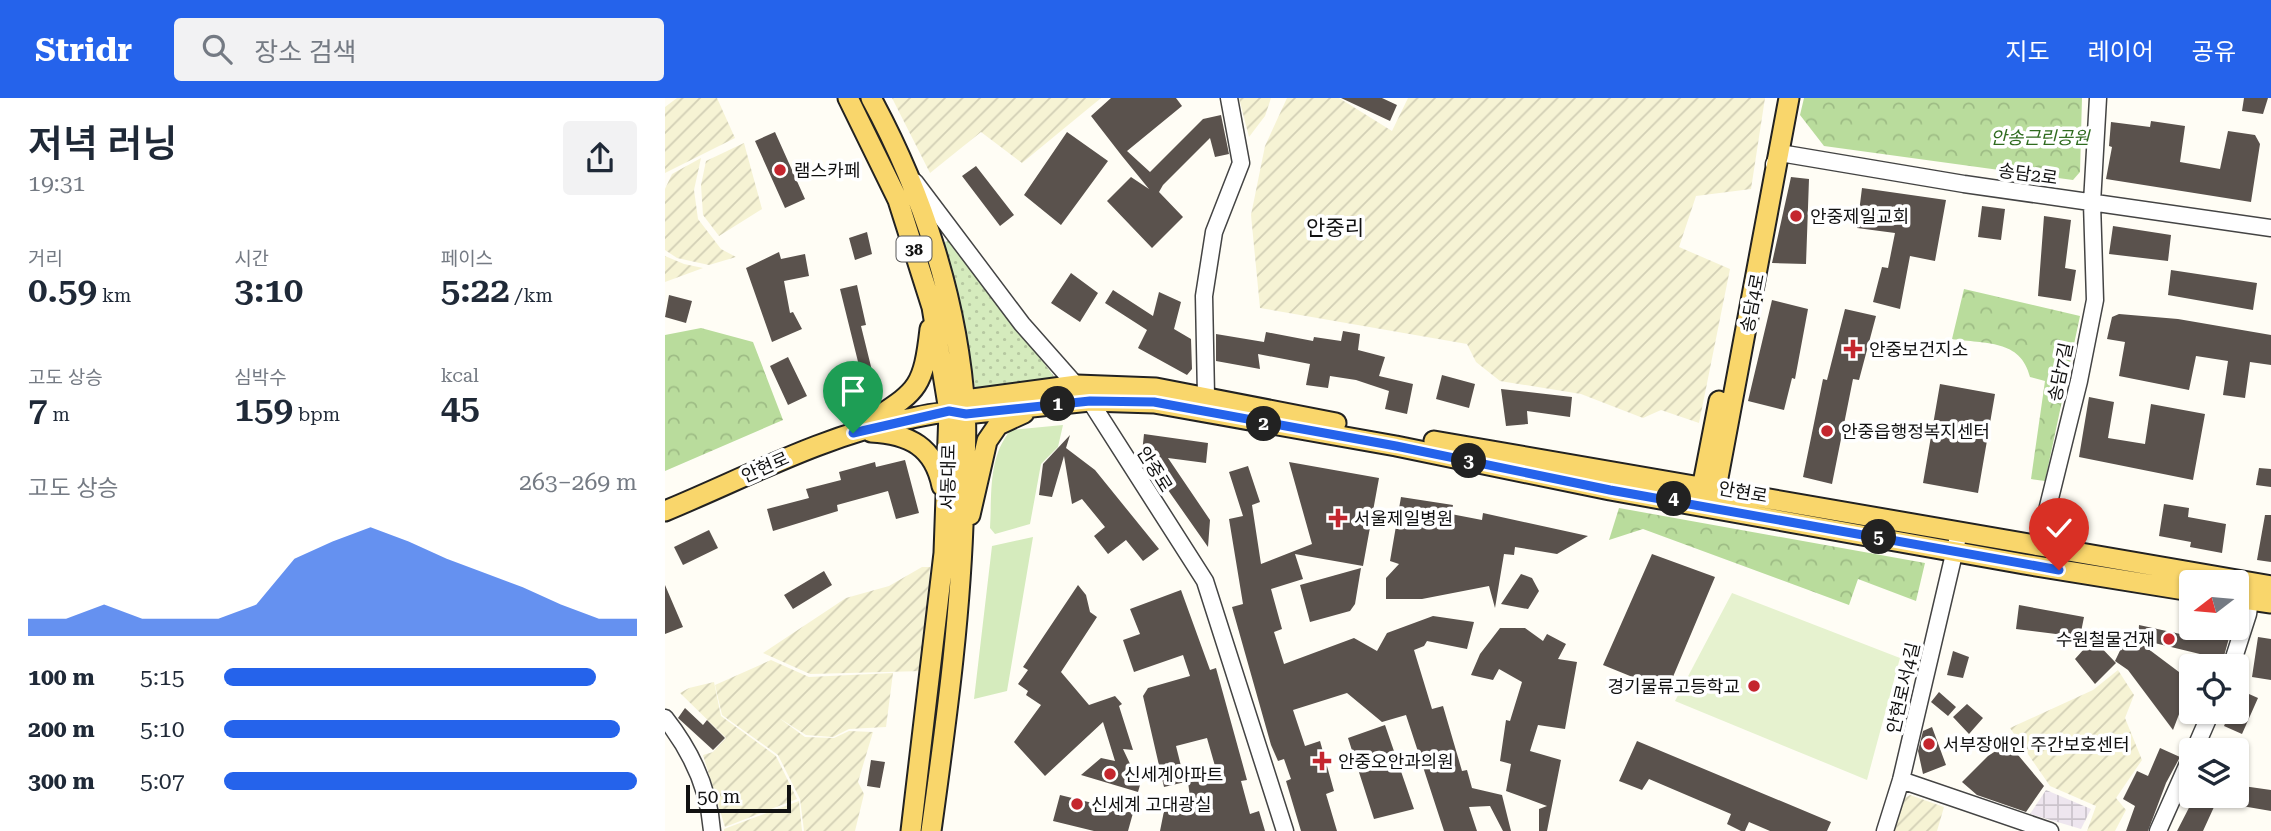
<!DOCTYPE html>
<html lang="ko">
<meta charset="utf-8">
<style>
body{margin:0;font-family:"Roboto Serif","Noto Sans KR",serif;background:#f2f2f3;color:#1f2937;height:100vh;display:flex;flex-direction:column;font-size:26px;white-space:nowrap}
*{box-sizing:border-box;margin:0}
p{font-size:23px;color:#747a83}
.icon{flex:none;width:38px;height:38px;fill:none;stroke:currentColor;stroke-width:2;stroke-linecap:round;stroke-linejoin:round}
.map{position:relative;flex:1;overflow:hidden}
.drawer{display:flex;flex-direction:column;background:#fff;width:665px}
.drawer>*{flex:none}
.needle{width:46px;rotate:254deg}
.buttons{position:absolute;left:1514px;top:472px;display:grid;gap:14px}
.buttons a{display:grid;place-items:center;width:70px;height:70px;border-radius:7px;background:#fff;box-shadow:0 2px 5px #0004;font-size:35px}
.scale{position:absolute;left:21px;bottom:18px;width:105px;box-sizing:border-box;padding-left:7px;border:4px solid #111;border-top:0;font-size:19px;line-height:24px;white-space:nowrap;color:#111;-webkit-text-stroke:5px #fff;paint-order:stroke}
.pin{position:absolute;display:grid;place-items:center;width:60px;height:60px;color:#fff;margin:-72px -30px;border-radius:50% 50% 50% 0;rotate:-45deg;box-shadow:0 0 7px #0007}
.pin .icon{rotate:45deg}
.km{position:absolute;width:35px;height:35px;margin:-18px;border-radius:50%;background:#222;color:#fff;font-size:19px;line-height:35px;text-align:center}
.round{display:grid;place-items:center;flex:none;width:74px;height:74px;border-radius:7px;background:#f2f2f3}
.summary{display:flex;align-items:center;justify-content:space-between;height:119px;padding:0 28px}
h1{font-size:38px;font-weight:600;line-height:52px}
.metrics{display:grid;grid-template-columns:repeat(3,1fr);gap:10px;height:119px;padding:7px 28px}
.metrics div{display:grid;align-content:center}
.metrics b{font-size:35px;font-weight:600}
.metrics small{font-size:19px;font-weight:400}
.metrics p{font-size:19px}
.chart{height:196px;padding:14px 28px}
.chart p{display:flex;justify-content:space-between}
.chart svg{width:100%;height:126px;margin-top:7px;fill:#2563eb;opacity:.7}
ul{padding:0 28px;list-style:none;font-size:23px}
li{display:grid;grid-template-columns:112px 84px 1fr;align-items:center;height:52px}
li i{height:18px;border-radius:9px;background:#2563eb}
header{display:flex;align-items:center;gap:42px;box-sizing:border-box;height:98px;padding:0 35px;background:#2563eb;color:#fff}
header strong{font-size:33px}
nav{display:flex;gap:38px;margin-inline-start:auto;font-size:24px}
.search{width:490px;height:63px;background:#f2f2f3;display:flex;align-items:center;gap:18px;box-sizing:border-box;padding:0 24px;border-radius:7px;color:#747a83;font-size:26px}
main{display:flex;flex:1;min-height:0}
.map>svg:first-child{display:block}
</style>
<header>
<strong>Stridr</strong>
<div class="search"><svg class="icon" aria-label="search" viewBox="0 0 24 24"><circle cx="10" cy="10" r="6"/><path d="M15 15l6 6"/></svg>장소 검색</div>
<nav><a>지도</a><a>레이어</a><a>공유</a></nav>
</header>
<main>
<section class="drawer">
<div class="summary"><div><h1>저녁 러닝</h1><p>19:31</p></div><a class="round"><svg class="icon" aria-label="share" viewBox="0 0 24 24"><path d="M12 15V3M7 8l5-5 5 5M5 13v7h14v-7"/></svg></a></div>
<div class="metrics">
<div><p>거리</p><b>0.59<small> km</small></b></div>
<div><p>시간</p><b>3:10</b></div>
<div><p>페이스</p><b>5:22<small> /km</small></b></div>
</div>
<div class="metrics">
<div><p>고도 상승</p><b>7<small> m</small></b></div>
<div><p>심박수</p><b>159<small> bpm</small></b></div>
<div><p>kcal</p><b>45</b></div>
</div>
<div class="chart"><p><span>고도 상승</span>263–269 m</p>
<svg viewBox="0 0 160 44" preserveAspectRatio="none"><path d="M0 44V38L10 38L20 33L30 38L40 38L50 38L60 33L70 17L80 11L90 6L100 11L110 17L120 22L130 27L140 33L150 38L160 38V44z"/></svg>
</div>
<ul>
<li><b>100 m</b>5:15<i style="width:90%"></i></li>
<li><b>200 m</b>5:10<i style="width:96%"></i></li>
<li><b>300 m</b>5:07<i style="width:100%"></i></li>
</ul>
</section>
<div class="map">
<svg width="1606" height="733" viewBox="0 0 1606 733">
<defs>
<pattern id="industrial-grid" width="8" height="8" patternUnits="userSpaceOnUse" patternTransform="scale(1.75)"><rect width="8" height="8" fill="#eee6ef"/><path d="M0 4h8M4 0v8" fill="none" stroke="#cbc4cc"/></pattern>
<pattern id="farmland-furrows" width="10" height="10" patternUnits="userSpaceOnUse" patternTransform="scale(1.75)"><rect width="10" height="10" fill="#f6f3d4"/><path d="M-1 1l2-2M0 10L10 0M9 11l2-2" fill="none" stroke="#d2cfb5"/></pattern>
<pattern id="forest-crowns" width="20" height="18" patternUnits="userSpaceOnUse" patternTransform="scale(1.75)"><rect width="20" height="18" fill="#b9dc9c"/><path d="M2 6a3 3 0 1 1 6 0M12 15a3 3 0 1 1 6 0" fill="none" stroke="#9ebc85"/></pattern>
<pattern id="park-dots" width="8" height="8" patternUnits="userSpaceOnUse" patternTransform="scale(1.75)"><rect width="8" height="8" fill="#d5ebbd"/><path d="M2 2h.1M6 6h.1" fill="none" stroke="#b6c8a1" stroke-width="1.8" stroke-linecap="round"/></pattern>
</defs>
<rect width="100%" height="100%" fill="#fffdf5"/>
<path fill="url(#industrial-grid)" d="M1381,692L1426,711L1416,731L1365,716Z"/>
<path fill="url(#farmland-furrows)" d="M12,0H52L70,40L0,75V9Z
M227,0H436L357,65L316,34L265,75Z
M574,0H606L600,18L584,39Z
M622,0H674L727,33L743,0H1100L1086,91L1031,98L1014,149L1065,171L1034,325L996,312L978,320L916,296L835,283L811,264L802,246L595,210L586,117L600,48Z
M79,45L97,111L54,138L38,117L36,87L41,63Z
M36,60L29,92L33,121L56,151L71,159L44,167L12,160L0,152V91L7,76Z
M0,158L19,166L38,170L0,184Z
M257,469H265L258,573L145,576L98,555L181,500L224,488Z
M106,562L144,579L228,575L221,629L184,631L168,639L141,637L114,620L140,639L169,640L184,633L208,634L193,684L199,696L190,733H139L135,701L113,657L57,617L50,587Z
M1453,572L1469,597L1460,620L1477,662L1451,700L1461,712L1450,733H1422L1431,708L1385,688L1345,630L1428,592Z
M49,584L56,618L111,658L132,701L60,729L38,657L48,654L61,640L15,595L24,590Z
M1245,697L1279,709L1272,733H1227L1238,701Z
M134,703L137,733H59V731Z"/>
<path fill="#d5ebbd" d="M398,327L393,349L376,366L365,426L330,436L325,430C327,396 323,358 346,332Z
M368,439L342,593L309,601L327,448Z"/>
<path fill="url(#forest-crowns)" d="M1139,0H1417L1415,74L1408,82L1159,48L1135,17Z
M1299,191L1415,218L1380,383L1366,381L1380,283L1365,279C1356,241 1320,246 1287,241Z
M36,230L88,244L118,322L0,373V237Z
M954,410L1260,465L1251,503L1193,481L1184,507L978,431L944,442Z"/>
<path fill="url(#park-dots)" d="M285,142L391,281L311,295L302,242L277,145Z"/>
<path fill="#e6f2cf" d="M1067,495L1235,560L1202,682L1010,603Z"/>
<path fill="#5a524d" d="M446,0H511L517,8L462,53L485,74L538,21L556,17L564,56L550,59L545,40L498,87L494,94L518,119L487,150L442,103L466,79L484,91L457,58L461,54L457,58L426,18Z
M676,0H717L732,7L725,23Z
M1579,0H1603L1598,16L1577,13Z
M1486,23L1520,28L1515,64L1555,71L1563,33L1590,37L1595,46L1586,104L1441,81L1447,49L1444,48L1446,24L1485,29Z
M110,34L140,101L120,110L90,43Z
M402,34L443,63L396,127L359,97Z
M311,68L349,117L335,128L297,78Z
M1126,79L1144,81L1141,166L1107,165Z
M1197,90L1281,102L1270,163L1245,158L1235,211L1208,204L1217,169L1223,170L1230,135L1192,130Z
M1317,108L1340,111L1336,142L1313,139Z
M1379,118L1406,122L1400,170L1411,172L1406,203L1373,198Z
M1448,128L1506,137L1503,163L1444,156Z
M202,134L207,156L190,162L184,140Z
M114,154L116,161L140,156L144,178L119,183L125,215L128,214L137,231L107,244L81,170Z
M1506,172L1592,185L1588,212L1503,197Z
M406,175L433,195L415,224L386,205Z
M192,187L201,227L196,228L212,293L201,296L175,191Z
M448,192L488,218L494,194L516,204L509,231L526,241L527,271L522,277L473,250L482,232L440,205Z
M4,197L27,203L21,225L0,219Z
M1107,202L1143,211L1130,281L1127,280L1119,312L1083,303Z
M1180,211L1211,218L1194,282L1188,281L1167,386L1138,379L1158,281L1162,282Z
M1454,216L1513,221L1606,237V267L1585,264L1580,300L1558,297L1563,263L1531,258L1524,292L1454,278L1460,244L1442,241L1447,219Z
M678,233L695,236L693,252L720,259L714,278L748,286L742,316L720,311L724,293L691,282L665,278L663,290L641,287L645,266L593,256L595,271L551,263V236L599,244L601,234L648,243L649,239L676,243Z
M123,259L142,298L123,307L105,268Z
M777,277L810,286L804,310L771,301Z
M1275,286L1330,296L1313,395L1258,385Z
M836,291L907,299L905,319L862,313L863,326L841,328Z
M1424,299L1449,304L1443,340L1480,346L1486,306L1540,316L1528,382L1414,359Z
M479,336L543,345L541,365L503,360L545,422L543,449L477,355Z
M405,337L401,350L430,372L494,451L478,463L461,442L443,456L429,438L440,429L417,401L407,406L399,358L387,399L374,397L378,366Z
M240,362L254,415L231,421L223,393L172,407L173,413L108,433L102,411L144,400L141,391L176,382L174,374L210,364L211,369Z
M624,364L714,380L698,468L630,456L638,481L606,491L617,531L609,534L619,566L689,540L712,553L722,535L768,518L809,524L802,551L762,543L759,548L749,552L767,611L778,608L797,673L802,672L807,690L837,697L846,733H838L825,708L804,709L812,733H779L741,617L717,624L682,595L628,612L640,648L655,643L669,693L661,696L672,733H636L621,683L626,681L619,661L613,663L606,647L567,509L578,506L564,421L578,418L564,374L583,368L595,404L587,407L596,466L647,446Z
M1594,370L1606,371V389L1591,387Z
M736,399L788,407L786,416L817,422L818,415L923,438L892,456L850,449L849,457L839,456L830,510L824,488L757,501H721V480L734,466L725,463Z
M1499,406L1524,410L1523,419L1561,426L1557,455L1525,449L1526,444L1494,438Z
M1600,417H1606V464L1592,462Z
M44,432L53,450L18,467L9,449Z
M987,456L1050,479L1002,593L938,567Z
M696,470L690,506L685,513L645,524L635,487Z
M159,473L167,487L128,511L119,497Z
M856,476L867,480L874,493L863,511L836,506Z
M0,487L18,529L0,536Z
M413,487L421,497L425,514L432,519L396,574L424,607L450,598L457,606L454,608L468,652L458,651L475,687L473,694L416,677L436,660L450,663L438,624L380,678L349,644L376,607L361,597L363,593L353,586L363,572L358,569Z
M516,492L545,572L551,570L582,682L576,683L585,716L594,713L600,733H495L500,708L526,706L522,677L550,668L542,640L511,648L520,684L499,689L478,598L483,590L525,578L518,557L469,574L458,542L475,536L465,511Z
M1354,507L1419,519L1415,539L1351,531Z
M1474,527L1543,542L1544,536L1564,540L1556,569H1537L1539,557L1473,541Z
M835,530H860L878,543L882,536L901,546L893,561L912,564L900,631L873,627L865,653L896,662L882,733H874V711L882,708L841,693L846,666L835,663L841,622L845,623L857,584L834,571L828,582L806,577L815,556Z
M1593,539L1606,541V582L1587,579Z
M1461,540L1478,547L1526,583V617L1516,611L1508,632L1463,572L1450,563Z
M1428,541L1451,565L1430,586L1410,561Z
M1288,553L1304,559L1298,580L1282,577Z
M1575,592L1593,600L1577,636L1559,628L1565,614H1572Z
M1274,594L1291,609L1283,618L1266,604Z
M1302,606L1318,620L1304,636L1288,619Z
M20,610L38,627L42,622L60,640L48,652L13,620Z
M720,627L749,711L709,721L683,640Z
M1267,629L1281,667L1258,676L1253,653L1258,633Z
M972,643L1166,724L1162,733H1105L1084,724L1080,733H1076L1062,726L1066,716L984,681L977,692L954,683Z
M1343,645L1379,688L1361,714L1312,697L1297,684L1323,658Z
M1495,650L1515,659L1501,685L1483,733H1461L1470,708L1458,701L1472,673L1483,678Z
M206,662L220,664L215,690L202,688Z
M1578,688L1606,692V713L1577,708Z
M395,697L468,715L463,733H429L388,723Z
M1530,698H1554L1538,733H1512Z"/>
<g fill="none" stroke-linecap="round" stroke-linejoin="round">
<g stroke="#444" stroke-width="19">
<path id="minor" d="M1109,66L1115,55L1299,86L1606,130
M250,84L357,226L425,303L540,483L620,733
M541,298L539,198L549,134L576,65L564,0
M1373,449L1414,283L1430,202L1427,105L1433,0
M1566,569L1583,516L1587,490
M0,620C26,653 44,690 47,733
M1529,653L1546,614
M1236,682L1385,733
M1220,733L1236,682L1292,443
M1493,733L1526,659"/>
</g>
<g stroke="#222" stroke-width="23">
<path id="major" d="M183,0L233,102L267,209L284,313L279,455L246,733
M206,0C258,96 293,203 300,312C302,336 300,361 299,386C298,502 282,618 266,733
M284,313L300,302L412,287L491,290L671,325
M200,327C251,293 258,294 265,231
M206,334C245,336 269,349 277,388
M769,343L1606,488
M1035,401L1054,303
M1049,401L1124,0
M0,413C80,380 157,338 242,321C262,317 280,312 301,316L425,303L489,305L731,348L945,392L1359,466L1526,493
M305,417L322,343L333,327L359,315
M1572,500L1606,505"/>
</g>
<use href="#minor" stroke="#fff" stroke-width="16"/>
<use href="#major" stroke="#f9d66b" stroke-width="19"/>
</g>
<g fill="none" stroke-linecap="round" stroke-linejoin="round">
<g stroke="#fff" stroke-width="14">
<path id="route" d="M188,335L284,313L301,316L425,303L489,304L731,348L945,392L1394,472"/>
</g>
<use href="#route" stroke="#2563eb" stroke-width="9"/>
</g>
<g fill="#c4262e" stroke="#fff" stroke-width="2.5">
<circle cx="115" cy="72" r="7"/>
<circle cx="1131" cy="118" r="7"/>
<path d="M1184.5 240.5h7v7h7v7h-7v7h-7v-7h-7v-7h7z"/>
<circle cx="1162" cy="333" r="7"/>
<path d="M669.5 409.5h7v7h7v7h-7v7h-7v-7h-7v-7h7z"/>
<circle cx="1504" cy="541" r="7"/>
<circle cx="1089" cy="588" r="7"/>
<circle cx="1264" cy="646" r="7"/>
<path d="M653.5 652.5h7v7h7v7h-7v7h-7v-7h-7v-7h7z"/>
<circle cx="445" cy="676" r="7"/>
<circle cx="412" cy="706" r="7"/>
</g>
<g text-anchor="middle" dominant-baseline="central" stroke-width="7" stroke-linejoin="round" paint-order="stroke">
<rect fill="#fff" stroke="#585858" stroke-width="2" x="231.5" y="138.5" width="35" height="25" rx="5"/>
<g font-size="16" font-weight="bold" fill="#111">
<text x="249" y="151">38</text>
</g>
<g font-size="18" font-style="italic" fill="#2f6b1f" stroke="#fff">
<text x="1375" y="39">안송근린공원</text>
</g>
<g font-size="18" fill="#111" stroke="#fff" text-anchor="start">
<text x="129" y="72">램스카페</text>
<text x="1145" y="118">안중제일교회</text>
<text x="1204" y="251">안중보건지소</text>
<text x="1176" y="333">안중읍행정복지센터</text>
<text x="689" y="420">서울제일병원</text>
<text x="1490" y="541" text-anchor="end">수원철물건재</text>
<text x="1075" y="588" text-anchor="end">경기물류고등학교</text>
<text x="1278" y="646">서부장애인 주간보호센터</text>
<text x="673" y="663">안중오안과의원</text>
<text x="459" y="676">신세계아파트</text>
<text x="426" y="706">신세계 고대광실</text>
</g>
<g font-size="18" fill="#111" stroke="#fff">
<text transform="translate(1363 76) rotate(8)">송담2로</text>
<text transform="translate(1087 205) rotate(-79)">송담4로</text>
<text transform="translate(1395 274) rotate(-78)">송담7길</text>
<text transform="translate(100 369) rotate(-24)">안현로</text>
<text transform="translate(490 371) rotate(58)">안중로</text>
<text transform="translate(283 379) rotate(-89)">서동대로</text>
<text transform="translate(1078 394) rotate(10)">안현로</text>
<text transform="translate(1238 590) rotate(-77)">안현로서4길</text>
</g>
<g font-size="21" fill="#111" stroke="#fff">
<text x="670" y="130">안중리</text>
</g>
</g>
</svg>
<div class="buttons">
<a><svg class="needle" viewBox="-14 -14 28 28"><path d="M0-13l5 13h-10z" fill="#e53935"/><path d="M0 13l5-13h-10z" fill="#747a83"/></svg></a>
<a><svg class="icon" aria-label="locate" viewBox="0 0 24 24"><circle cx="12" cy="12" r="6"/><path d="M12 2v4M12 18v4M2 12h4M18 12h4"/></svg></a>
<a><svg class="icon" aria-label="layers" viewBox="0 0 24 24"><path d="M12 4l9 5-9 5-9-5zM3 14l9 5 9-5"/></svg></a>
</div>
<div class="scale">50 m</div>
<div class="pin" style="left:188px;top:335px;background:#1e9e55"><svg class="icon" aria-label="arrive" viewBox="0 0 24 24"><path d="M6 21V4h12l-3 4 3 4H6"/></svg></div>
<div class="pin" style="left:1394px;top:472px;background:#d93025"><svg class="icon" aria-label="check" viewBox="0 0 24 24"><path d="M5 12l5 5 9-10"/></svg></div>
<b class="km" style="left:393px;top:306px">1</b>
<b class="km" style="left:599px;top:326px">2</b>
<b class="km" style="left:804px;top:363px">3</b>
<b class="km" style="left:1009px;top:401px">4</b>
<b class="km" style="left:1214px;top:439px">5</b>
</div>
</main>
